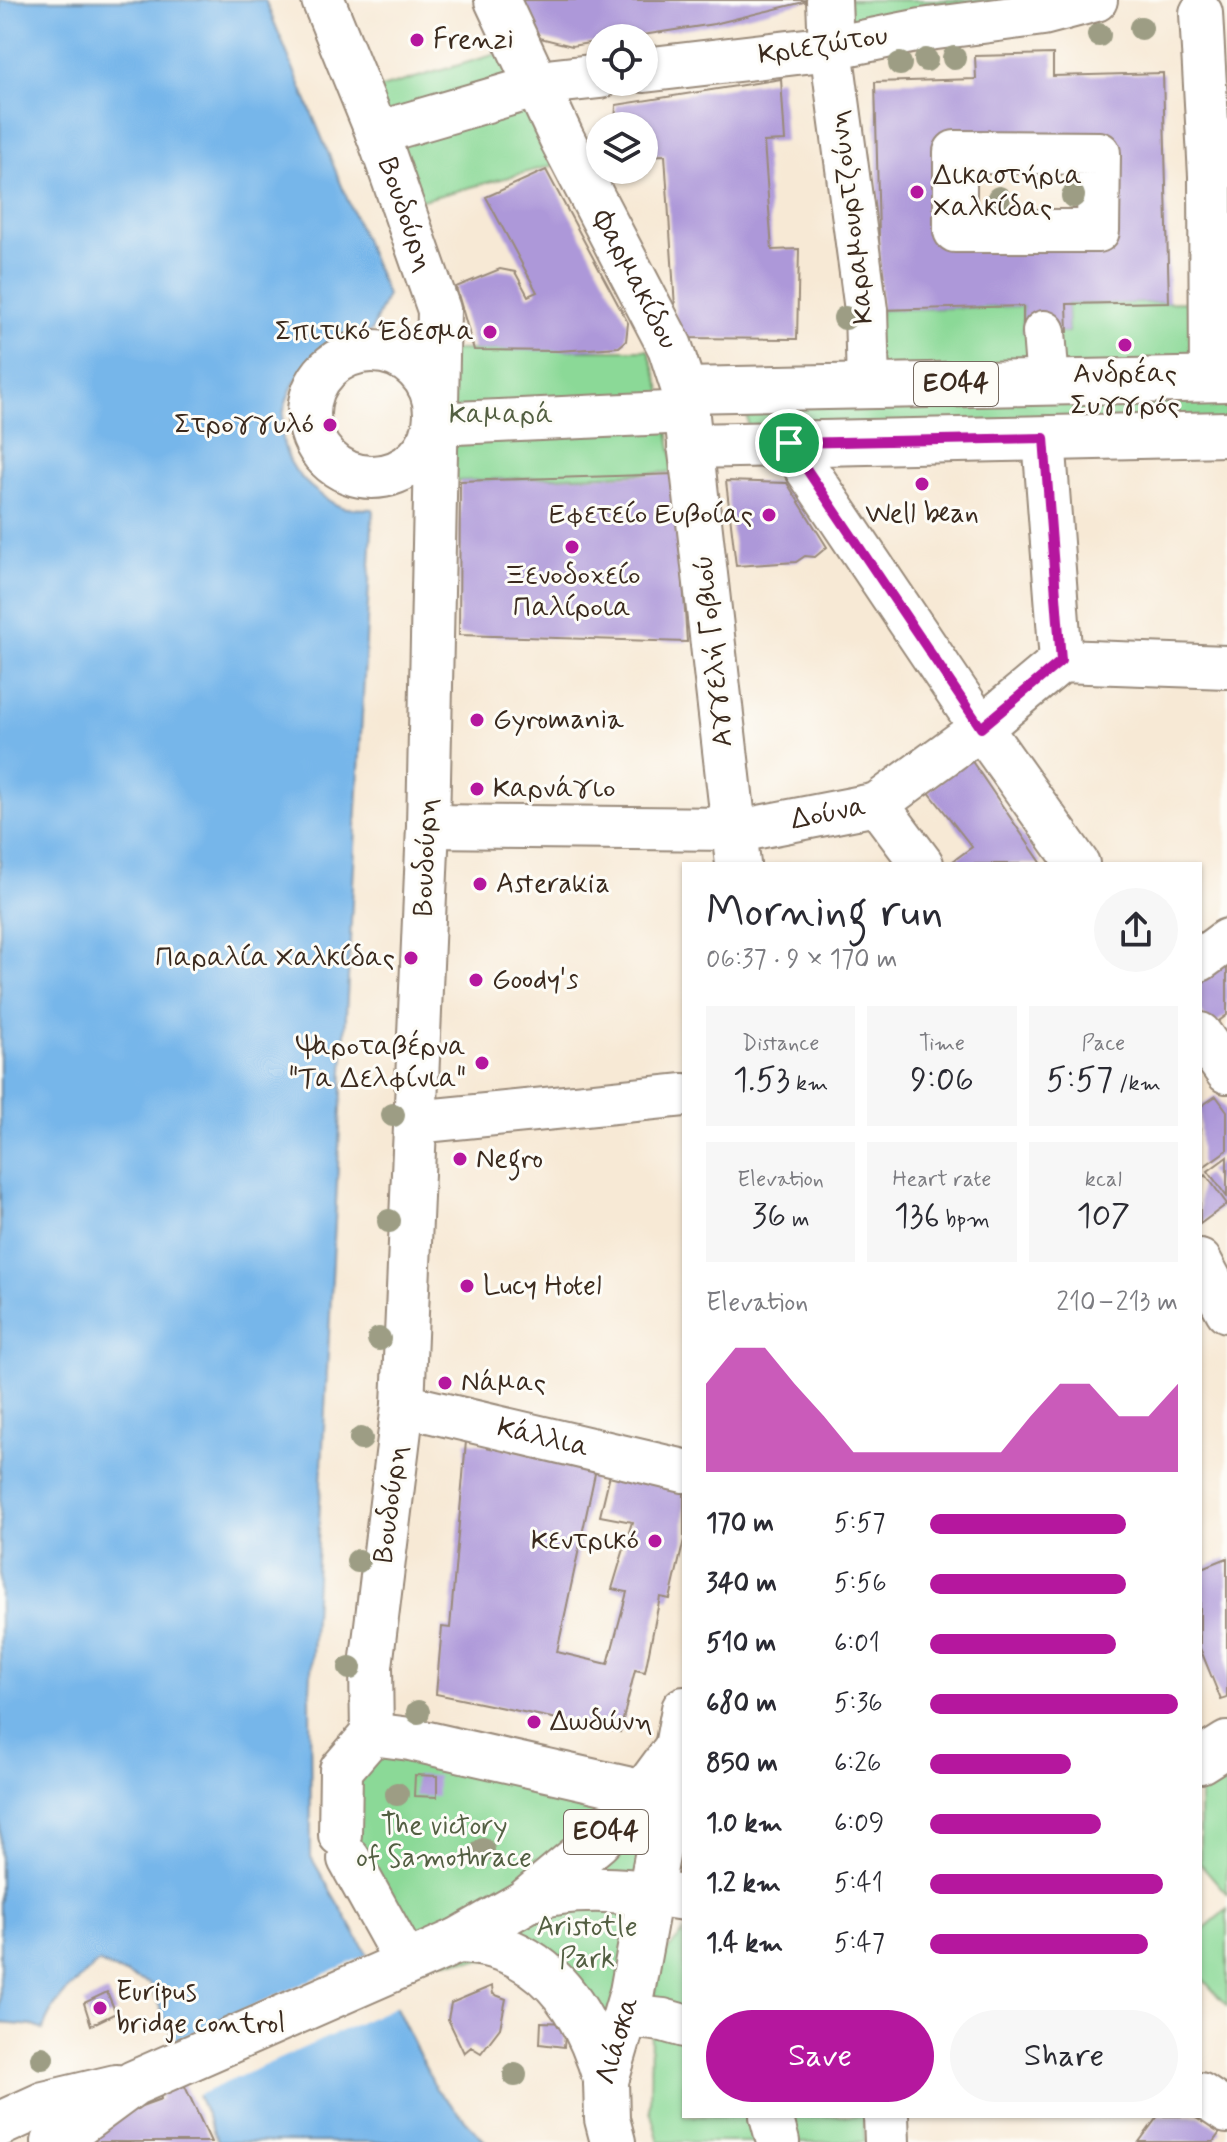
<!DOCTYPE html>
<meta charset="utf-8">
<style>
body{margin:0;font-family:Mynerve,sans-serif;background:#f7f7f7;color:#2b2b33;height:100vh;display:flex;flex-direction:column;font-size:30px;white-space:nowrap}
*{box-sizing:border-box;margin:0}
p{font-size:26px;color:#7c7c81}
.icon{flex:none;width:44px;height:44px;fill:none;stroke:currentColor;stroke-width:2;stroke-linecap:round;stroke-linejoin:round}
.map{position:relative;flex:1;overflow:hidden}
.panel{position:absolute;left:682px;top:862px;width:520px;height:1256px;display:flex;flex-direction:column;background:#fff;border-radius:0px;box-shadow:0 2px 6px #0004}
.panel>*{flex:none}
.tools{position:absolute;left:586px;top:24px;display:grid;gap:16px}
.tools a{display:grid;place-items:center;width:72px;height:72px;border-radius:50%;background:#fff;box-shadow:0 2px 6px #0004;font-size:40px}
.pin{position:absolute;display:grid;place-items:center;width:68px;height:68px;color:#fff;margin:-34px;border:4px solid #fff;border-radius:50%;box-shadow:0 2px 8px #0007}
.round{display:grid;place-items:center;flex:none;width:84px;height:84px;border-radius:42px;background:#f7f7f7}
.headline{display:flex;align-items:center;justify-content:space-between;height:136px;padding:0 24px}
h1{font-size:44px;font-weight:600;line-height:60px}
.metrics{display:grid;grid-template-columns:repeat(3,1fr);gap:12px;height:136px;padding:8px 24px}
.metrics div{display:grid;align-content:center;border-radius:0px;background:#f7f7f7;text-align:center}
.metrics b{font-size:34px;font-weight:600}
.metrics small{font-size:22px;font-weight:400}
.metrics p{font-size:22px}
.chart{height:224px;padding:16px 24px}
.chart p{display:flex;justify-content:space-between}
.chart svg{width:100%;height:144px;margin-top:8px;fill:#b5179e;opacity:.7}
.button{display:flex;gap:16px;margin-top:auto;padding:16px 24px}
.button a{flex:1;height:92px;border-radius:48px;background:#b5179e;color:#fff;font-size:32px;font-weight:600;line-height:92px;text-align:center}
.button a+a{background:#f7f7f7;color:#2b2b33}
ul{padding:0 24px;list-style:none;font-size:26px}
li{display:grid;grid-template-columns:128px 96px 1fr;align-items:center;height:60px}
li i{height:20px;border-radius:10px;background:#b5179e}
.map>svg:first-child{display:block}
</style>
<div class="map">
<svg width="1227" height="2142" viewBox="0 0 1227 2142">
<rect width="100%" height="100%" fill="#fdfcf7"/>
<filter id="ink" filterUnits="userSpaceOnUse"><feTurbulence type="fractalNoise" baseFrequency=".0125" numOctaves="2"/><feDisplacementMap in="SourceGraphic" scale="16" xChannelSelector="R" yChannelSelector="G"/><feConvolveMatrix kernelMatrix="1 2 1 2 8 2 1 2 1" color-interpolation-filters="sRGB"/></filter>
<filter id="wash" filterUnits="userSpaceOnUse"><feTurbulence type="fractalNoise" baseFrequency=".006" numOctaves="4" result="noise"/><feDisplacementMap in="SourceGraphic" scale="32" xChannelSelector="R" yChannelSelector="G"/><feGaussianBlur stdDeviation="1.8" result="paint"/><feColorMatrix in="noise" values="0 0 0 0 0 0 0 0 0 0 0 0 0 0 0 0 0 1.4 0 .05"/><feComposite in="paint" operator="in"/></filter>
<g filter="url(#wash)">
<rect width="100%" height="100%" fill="#f7e9d5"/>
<path fill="#8bd997" stroke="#63825a" stroke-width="2" d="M829,0H1043L831,48Z
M520,47L573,160L403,205L361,94Z
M1195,302L1227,379V434L749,445L746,388L867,386L881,310L1023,306V332H1068L1067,304Z
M438,350H648L661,389L675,472L434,482Z
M372,1734L664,1808L606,2081L526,1959L406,1962L340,1835Z
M1227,1745V1894L1200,1863V1761Z
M1227,1909V2006L1200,1976V1932Z
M684,1932V2116H863L865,2142H659L650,2110L651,2025L658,1971L668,1950Z"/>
<path fill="#76b6ea" stroke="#587084" stroke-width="2" d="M0,0H265L387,295L371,332C358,335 342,338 330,345C281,378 261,446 311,487C320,494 331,504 342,507C351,510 364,508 373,509L310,1691L311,1857L384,1983L436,2089L486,2142H218L150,1984L98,1963C77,1982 51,2001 43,2030L34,2026L0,2023Z"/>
<path fill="#f7e9d5" d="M371,1953L399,2005L194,2097L171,2043Z"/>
<g id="blocks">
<path fill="#ad98d9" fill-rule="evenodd" d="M515,0H808V1L714,24L623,38H600V41L572,46L532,36Z
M1053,54V76L1163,73L1169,302L1067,304L1068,332L1023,333V306L881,310L875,82L976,79L975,56ZM955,152L1099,153L1098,231H955Z
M781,79L785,141L764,142L772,250L799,249L797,339L677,338L665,155L644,156V126H615L616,105Z
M546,170L628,323L626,341L619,347L558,351L474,350L456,287L500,269L515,272L528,296L537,292L486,197Z
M676,474L687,642L459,635L460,481Z
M726,481L787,483L827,547L815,557L805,556L796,562L736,566Z
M969,757L1042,864H949L972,847L928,791Z
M1227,946V1015L1212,1026L1200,1010V966Z
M1216,1096L1227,1111V1150L1203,1167L1200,1163V1107Z
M1227,1157V1197L1208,1171Z
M1206,1175L1227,1204L1200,1224V1179Z
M466,1441L597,1464L557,1652L608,1664L627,1592L612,1589L632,1522L600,1516L611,1470L684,1484V1540L670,1599L660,1597L645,1672L635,1670L620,1732L436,1694L442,1627L450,1628Z
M1227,1558V1698L1221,1700L1200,1648V1569Z
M415,1775L437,1776V1797L414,1796Z
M492,1986L493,1994L506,1999L500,2028L481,2053L471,2047L464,2053L448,2019L451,2003Z
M107,1992L116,2013L91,2025L84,2003Z
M541,2022L566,2023L564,2047L540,2044Z
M182,2080L211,2142H87L125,2112L161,2099L160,2090Z
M1158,2116H1200L1221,2131L1213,2142H1139Z"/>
</g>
</g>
<g filter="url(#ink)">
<use href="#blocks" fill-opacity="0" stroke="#998a7a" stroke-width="2"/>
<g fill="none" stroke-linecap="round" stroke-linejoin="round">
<g stroke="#998a7a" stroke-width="46">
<g id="street">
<path id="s1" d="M323,0L377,133L439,310L428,826L403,1405L371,1666L372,1734L410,1739L644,1792"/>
<path d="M1201,13L1210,176L1211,379"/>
<path d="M377,133L538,86"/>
<path d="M955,152L1099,153L1098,231H955Z"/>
<path d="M1044,332L1048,383"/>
<circle cx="372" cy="414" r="63"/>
<path d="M868,386L866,310L831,48L921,30L1043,14L1096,0"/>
<path d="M435,424L688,412"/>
<path d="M1044,438L1061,661"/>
<path d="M789,443L981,728L1078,864"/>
<path d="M877,804L922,864"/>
<path id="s2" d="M428,826L734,829L754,828L877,804L981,728L1061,661L1227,667"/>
<path d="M1200,960L1227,940"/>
<path d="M1200,1034L1227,1072"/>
<path d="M415,1122L684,1095"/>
<path d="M1200,1261L1227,1311"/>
<path id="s3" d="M403,1405L684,1471"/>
<path d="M340,1835L341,1770L372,1734"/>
<path d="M349,1859L406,1962"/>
<path d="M626,2016L663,2020L684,2026"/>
<path d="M1200,2094L1227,2112"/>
<path d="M771,2116L778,2142"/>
</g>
</g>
<g stroke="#998a7a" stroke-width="48">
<g id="secondary">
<path id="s4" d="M497,0L562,139L670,347L684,390"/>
<path d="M644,70L831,48L829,0"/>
<path d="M538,86L555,81L600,76"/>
</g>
</g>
<g stroke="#998a7a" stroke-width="48">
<g id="primary">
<path d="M690,446L1227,434"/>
<path d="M738,864L684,390L1227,379"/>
<path d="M1200,1761L1227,1744"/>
<path d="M528,1900C572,1883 638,1891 684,1898"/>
<path d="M457,1941C542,1943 584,2006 606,2081"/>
<path d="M886,2116L887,2142"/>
<path d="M0,2124L44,2104L116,2087"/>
<path d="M54,2142L134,2083L457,1941L525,1902L598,1841L644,1792L675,1750"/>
<path id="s5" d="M613,2142L607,2119L606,2081L632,1992L684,1709"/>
</g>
</g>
<use href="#street" stroke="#fff" stroke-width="42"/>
<use href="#secondary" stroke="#fff" stroke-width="44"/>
<use href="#primary" stroke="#fff" stroke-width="44"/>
</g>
<g fill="#9d9d84">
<circle cx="1141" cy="28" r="12"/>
<circle cx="1099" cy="35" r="12"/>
<circle cx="954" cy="58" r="12"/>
<circle cx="926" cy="60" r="12"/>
<circle cx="900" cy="64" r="12"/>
<circle cx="1073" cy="196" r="12"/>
<circle cx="999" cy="198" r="12"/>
<circle cx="845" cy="318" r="12"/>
<circle cx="393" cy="1115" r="12"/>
<circle cx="389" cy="1221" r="12"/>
<circle cx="379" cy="1339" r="12"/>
<circle cx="361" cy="1439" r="12"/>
<circle cx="358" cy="1561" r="12"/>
<circle cx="350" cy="1668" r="12"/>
<circle cx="418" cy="1712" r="12"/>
<circle cx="397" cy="1794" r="12"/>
<circle cx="483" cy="1850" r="12"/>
<circle cx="42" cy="2058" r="12"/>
<circle cx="515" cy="2075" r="12"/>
</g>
</g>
<g fill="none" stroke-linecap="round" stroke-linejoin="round" filter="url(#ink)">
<g stroke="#fff" stroke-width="16">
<path id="route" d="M1044,438L1061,661L981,728L789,443Z"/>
</g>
<use href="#route" stroke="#b5179e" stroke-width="10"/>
</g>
<g fill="#b5179e" stroke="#fdfcf7" stroke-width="3">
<circle cx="417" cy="40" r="8"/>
<circle cx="917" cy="192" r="8"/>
<circle cx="490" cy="332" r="8"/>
<circle cx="1125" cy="345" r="8"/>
<circle cx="330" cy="425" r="8"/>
<circle cx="922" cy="484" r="8"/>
<circle cx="769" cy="515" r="8"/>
<circle cx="572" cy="547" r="8"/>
<circle cx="477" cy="720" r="8"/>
<circle cx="477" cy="789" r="8"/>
<circle cx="480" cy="884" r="8"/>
<circle cx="411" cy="958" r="8"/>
<circle cx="476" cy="980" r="8"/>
<circle cx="482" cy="1063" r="8"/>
<circle cx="460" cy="1159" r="8"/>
<circle cx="467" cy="1286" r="8"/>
<circle cx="445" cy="1383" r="8"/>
<circle cx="655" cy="1541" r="8"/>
<circle cx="534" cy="1722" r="8"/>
<circle cx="100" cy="2008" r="8"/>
</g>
<g text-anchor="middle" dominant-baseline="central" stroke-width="6" stroke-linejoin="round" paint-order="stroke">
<g fill="#fdfcf7" stroke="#75695f" stroke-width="2">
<rect x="914" y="362" width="84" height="44" rx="6"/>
<rect x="564" y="1810" width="84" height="44" rx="6"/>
</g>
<g font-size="26" font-weight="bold" fill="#3b2a1e">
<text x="956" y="384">ΕΟ44</text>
<text x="606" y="1832">ΕΟ44</text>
</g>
<g font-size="28" fill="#3b2a1e" stroke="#fdfcf7" text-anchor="start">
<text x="433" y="40">Frenzi</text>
<text x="933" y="176">Δικαστήρια<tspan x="933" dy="32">Χαλκίδας</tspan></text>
<text x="474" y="332" text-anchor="end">Σπιτικό Έδεσμα</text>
<text x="1125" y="374" text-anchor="middle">Ανδρέας<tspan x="1125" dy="32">Συγγρός</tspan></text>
<text x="314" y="425" text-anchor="end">Στρογγυλό</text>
<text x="922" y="514" text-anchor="middle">Well bean</text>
<text x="753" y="515" text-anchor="end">Εφετείο Ευβοίας</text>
<text x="572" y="576" text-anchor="middle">Ξενοδοχείο<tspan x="572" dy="32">Παλίροια</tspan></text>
<text x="493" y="720">Gyromania</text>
<text x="493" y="789">Καρνάγιο</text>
<text x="496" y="884">Asterakia</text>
<text x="395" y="958" text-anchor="end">Παραλία Χαλκίδας</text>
<text x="492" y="980">Goody's</text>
<text x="466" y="1047" text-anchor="end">Ψαροταβέρνα<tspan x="466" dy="32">"Τα Δελφίνια"</tspan></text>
<text x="476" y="1159">Negro</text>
<text x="483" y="1286">Lucy Hotel</text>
<text x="461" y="1383">Νάμας</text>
<text x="639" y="1541" text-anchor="end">Κεντρικό</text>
<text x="550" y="1722">Δωδώνη</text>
<text x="116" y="1992">Euripus<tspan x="116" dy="32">bridge control</tspan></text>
</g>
<g font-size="28" fill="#3b2a1e" stroke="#fdfcf7">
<text transform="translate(823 46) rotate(-9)">Κριεζώτου</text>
<text stroke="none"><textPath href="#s1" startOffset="230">Βουδούρη</textPath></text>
<text transform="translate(852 217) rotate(-97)">Καραμουρτζούνη</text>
<text stroke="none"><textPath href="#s4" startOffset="312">Φαρμακίδου</textPath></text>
<text transform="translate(714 651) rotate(-96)">Αγγελή Γοβιού</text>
<text stroke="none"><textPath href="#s2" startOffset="402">Δούνα</textPath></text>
<text transform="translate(426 857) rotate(-88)">Βουδούρη</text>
<text stroke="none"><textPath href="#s3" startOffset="144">Κάλλια</textPath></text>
<text transform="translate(391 1504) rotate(-83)">Βουδούρη</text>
<text stroke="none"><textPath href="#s5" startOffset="104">Λιάσκα</textPath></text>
</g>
<g font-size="28" fill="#535f42" stroke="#fdfcf7">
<text x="501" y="415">Καμαρά</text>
<text x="444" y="1826">The victory<tspan x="444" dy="32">of Samothrace</tspan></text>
<text x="587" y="1927">Aristotle<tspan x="587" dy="32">Park</tspan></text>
</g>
</g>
</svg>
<div class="tools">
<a><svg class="icon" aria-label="locate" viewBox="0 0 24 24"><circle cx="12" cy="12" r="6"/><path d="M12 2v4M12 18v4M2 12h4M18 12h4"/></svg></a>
<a><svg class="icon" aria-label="layers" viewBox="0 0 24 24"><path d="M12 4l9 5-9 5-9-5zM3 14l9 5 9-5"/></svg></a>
</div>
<div class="pin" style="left:789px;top:443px;background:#1e9e55"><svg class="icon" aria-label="arrive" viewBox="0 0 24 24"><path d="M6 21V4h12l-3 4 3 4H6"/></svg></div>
<section class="panel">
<div class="headline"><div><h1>Morning run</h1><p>06:37 · 9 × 170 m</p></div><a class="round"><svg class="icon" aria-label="share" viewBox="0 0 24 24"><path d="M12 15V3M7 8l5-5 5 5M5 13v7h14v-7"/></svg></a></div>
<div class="metrics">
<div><p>Distance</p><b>1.53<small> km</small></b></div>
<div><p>Time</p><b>9:06</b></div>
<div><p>Pace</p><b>5:57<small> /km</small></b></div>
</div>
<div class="metrics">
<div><p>Elevation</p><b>36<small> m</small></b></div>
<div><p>Heart rate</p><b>136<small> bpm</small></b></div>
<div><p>kcal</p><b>107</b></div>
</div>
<div class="chart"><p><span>Elevation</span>210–213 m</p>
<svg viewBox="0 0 160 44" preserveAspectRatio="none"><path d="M0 44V17L10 6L20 6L30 17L40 27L50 38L60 38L70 38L80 38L90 38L100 38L110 27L120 17L130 17L140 27L150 27L160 17V44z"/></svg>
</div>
<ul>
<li><b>170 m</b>5:57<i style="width:79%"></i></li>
<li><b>340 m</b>5:56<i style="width:79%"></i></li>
<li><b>510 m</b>6:01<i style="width:75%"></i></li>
<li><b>680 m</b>5:36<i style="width:100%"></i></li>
<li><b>850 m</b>6:26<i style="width:57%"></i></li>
<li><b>1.0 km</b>6:09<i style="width:69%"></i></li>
<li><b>1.2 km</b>5:41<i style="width:94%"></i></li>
<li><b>1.4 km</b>5:47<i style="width:88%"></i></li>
</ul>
<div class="button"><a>Save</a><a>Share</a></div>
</section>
</div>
